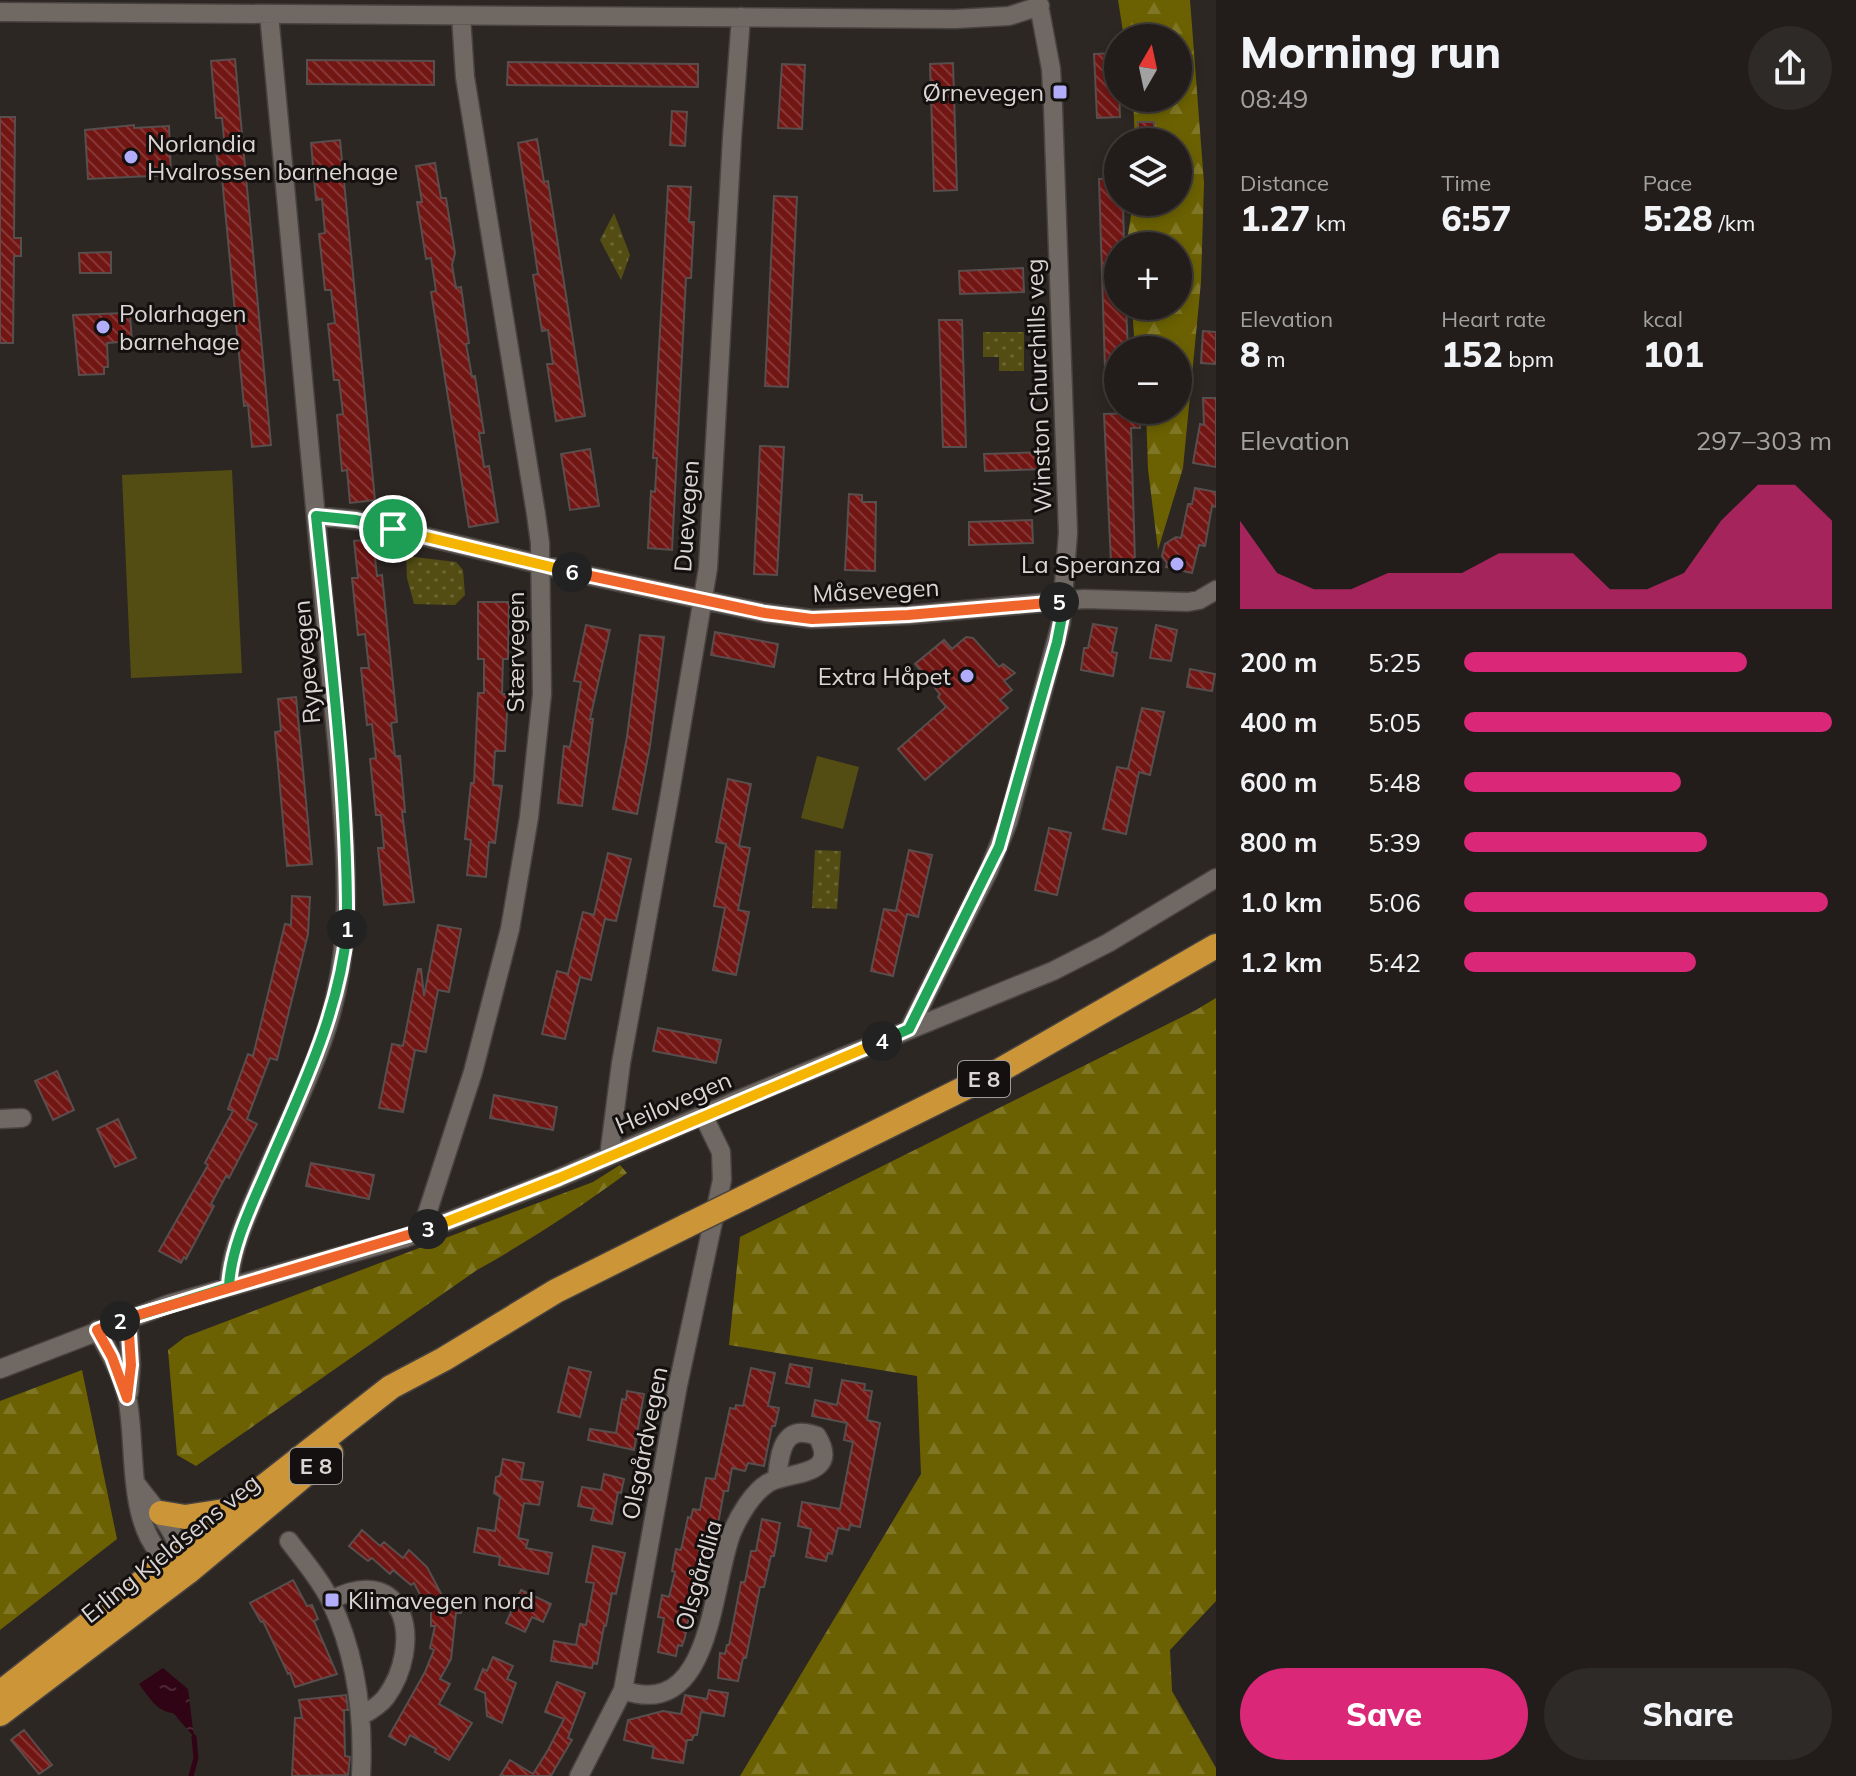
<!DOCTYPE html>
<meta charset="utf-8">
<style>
body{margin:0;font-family:Mulish,sans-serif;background:#2e2a27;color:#f1f3f6;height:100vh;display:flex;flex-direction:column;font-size:30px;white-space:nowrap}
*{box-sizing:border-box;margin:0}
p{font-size:26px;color:#a2a2a2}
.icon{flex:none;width:44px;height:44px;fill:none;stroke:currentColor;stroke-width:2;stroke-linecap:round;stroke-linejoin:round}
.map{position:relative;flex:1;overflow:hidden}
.details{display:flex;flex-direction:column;background:#221d1a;width:640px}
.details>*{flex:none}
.needle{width:52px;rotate:9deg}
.buttons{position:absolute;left:1104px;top:24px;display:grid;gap:16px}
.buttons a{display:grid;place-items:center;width:88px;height:88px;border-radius:50%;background:#221d1a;box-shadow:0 4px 12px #0003,0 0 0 2px #3f3b39;font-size:40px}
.pin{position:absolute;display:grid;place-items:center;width:68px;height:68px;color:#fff;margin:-34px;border:4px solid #fff;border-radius:50%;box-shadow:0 2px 8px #0007}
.km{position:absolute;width:40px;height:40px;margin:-20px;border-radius:50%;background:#222;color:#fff;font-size:22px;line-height:40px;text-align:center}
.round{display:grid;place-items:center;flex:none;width:84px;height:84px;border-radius:42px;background:#2e2a27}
.head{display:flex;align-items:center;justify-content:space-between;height:136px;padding:0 24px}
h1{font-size:44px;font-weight:800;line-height:60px}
.stats{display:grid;grid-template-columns:repeat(3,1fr);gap:12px;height:136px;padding:8px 24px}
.stats div{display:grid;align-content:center}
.stats b{font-size:34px;font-weight:800}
.stats small{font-size:22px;font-weight:400}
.stats p{font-size:22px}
.chart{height:224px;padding:16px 24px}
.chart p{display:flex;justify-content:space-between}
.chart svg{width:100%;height:144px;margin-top:8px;fill:#db2777;opacity:.7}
.button{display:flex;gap:16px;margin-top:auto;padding:16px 24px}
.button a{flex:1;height:92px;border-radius:48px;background:#db2777;color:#fff;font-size:32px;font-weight:800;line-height:92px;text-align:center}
.button a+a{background:#2e2a27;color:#f1f3f6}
ul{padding:0 24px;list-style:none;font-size:26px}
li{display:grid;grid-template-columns:128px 96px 1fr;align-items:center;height:60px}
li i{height:20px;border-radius:10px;background:#db2777}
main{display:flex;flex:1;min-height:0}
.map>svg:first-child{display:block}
</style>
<main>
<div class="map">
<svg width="1216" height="1776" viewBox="0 0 1216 1776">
<defs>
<pattern id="green-dots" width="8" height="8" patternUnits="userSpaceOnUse" patternTransform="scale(2)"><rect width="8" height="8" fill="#534d14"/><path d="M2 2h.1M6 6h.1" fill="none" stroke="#6b6635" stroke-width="1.8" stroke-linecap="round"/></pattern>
<pattern id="forest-firs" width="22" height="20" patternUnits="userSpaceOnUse" patternTransform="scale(2)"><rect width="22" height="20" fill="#6b6102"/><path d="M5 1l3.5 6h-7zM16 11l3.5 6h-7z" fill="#807726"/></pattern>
<pattern id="water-ripples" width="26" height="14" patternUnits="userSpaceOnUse" patternTransform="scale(2)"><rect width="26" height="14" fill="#300315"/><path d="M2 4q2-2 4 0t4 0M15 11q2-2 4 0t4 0" fill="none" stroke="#4d2736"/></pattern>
<pattern id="building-back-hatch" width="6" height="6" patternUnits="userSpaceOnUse" patternTransform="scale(2)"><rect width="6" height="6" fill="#721614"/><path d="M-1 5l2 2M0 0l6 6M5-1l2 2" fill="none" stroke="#863735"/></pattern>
</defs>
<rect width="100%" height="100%" fill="#2d2723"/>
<path fill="url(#green-dots)" d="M614,213L630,255L621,280L600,240Z
M983,332H1024V371H999V357H983Z
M406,556L456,562L463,570L465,595L455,605L414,604L407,578Z
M815,850L841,851L837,909L812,908Z"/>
<path fill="url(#forest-firs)" d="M1118,0H1190L1204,183L1201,282L1183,468L1158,550L1148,469L1146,410H1178V350H1135L1132,306H1178V246H1127V241L1133,202H1178V142H1135L1133,98H1178V38H1124Z
M1216,998V1601L1170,1650L1172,1691L1216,1768V1776H740L921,1474L917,1376L729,1345L740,1237L1196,1010Z
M620,1165L627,1173C579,1208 529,1241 477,1270L196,1466L177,1455L168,1350L185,1337L593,1182Z
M82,1370L117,1539L0,1630V1401Z"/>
<path fill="#534d14" d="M232,470L242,673L131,678L122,475Z
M817,756L859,767L843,829L801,818Z"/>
<path fill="url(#water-ripples)" d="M163,1668L188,1689L194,1737L173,1713C156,1711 149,1697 139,1684Z"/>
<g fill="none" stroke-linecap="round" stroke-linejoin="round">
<path stroke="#300315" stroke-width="5" d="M191,1776L196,1758L194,1737"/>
</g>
<path fill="url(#building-back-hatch)" stroke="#574e4d" stroke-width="2" d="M1118,53L1120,117L1097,118L1094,54Z
M235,59L271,445L252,447L248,405L244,406L222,178H219L216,150L225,149L222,118H216L211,61Z
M307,60L434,61V85L307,84Z
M508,62L698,64V87L507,85Z
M953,63L957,190L934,191L930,64Z
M782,64L805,65L802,129L778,128Z
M672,111L687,112L685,146L670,145Z
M0,117H15L14,238H21V256H14L13,343H0Z
M1138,122H1154L1155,142H1138Z
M134,125V128L169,126L171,175L88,179L85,130Z
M537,139L544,182L548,181L585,416L556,421L547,364H553L548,330L542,331L533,275L538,274L518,143Z
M340,140L375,500L350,503L347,470L342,471L337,415L343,414L339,380H334L328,324L335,323L331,290H325L319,234L325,233L322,199L316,200L311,143Z
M435,163L441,198H446L455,253L452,265L456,288L461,287L469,343L466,344L472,377L475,376L484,433H479L484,467L489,466L498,522L469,527L431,292L436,291L431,258L426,259L417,202H422L416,166Z
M1118,178V202H1123L1124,246H1118V306H1126L1128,350H1118V369H1105L1099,179Z
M668,186L691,187L689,222H694L691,278H686L672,550L648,548L651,491L655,492L657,458H653Z
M774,196L797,197L788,387L765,386Z
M111,252V273H80L79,253Z
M1023,268L1024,292L960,294L959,271Z
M126,313L127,316H130L132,341L107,343L108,367H104V374L79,375L73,315Z
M939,320H962L966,447H943Z
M1203,331L1216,332V364L1201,363Z
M1203,398H1216V467L1193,463L1200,424L1204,425Z
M1139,413L1140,428H1131L1135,561L1111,562L1104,414Z
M760,446L784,447L777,575L754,574Z
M590,449L599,506L570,510L561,454Z
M1045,452V469L985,471L984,454Z
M1195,488L1216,492V507L1212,506L1205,546L1199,545L1192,573L1166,567L1167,563L1162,556L1165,544L1176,537L1181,538L1188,504H1192Z
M849,494L862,495V502H876L875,571L845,570Z
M1032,520L1033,543L969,545V522Z
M373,539L377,576L382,575L397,722L391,723L395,756H400L405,812H402L414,902L384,905L378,848H384L381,815H376L370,759L376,758L372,724L367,725L361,668H369L365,634L358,635L352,578H358L354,541Z
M478,602H509L508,659H503L502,694H508L505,751H495L493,785L502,786L495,843L489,842L486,877L467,875L471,840L465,839L471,783H474L478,693H484V659H478Z
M1093,624L1117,628L1112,652L1117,653L1113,676L1081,670L1084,648H1088Z
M586,625L610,630L590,719H593L582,806L558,803L564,746L570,747L581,682L574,681Z
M1156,625L1177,630L1171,661L1150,658Z
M715,632L778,644L774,667L711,655Z
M640,635L664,637L650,746L637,814L613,809L627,737Z
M966,637L973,638L999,667L1003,664L1015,673L1004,681L1012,690L1000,700L1008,708L925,780L898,749L946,707L938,697L940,694L915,664L944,640L952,649Z
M1190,669L1215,674L1212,691L1187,687Z
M296,697L312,864L287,866L275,732L281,731L278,699Z
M1142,708L1164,712L1150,775L1139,772L1126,834L1103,829L1117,767L1128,769Z
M728,779L751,784L739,846L750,848L738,910L749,912L736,975L713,970L725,908L714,906L726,844L716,842Z
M1049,828L1071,833L1057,895L1035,890Z
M909,850L932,855L918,917L907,914L893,976L871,971L884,909L896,911Z
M608,853L631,859L616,921L605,919L591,980L580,977L565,1039L542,1034L557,971L568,974L583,912L594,915Z
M292,896L310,897L308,934L277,1060L270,1058L247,1119L257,1124L229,1178L226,1176L211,1204L214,1206L186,1259L184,1257L181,1263L159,1251L208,1165L205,1163L233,1111L228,1109L248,1054L253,1056L285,924L291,925Z
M438,925L461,929L449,992L438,990L426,1052L415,1050L403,1112L379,1108L392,1044L403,1046L418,969H421L424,996Z
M658,1028L721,1040L716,1063L653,1051Z
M57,1071L74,1110L53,1120L35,1081Z
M494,1095L557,1107L553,1130L490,1118Z
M118,1119L136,1158L115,1167L97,1129Z
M311,1163L374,1175L369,1199L306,1186Z
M790,1364L812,1368L809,1387L786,1383Z
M569,1367L591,1372L580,1417L558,1412Z
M751,1368L775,1373L768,1406L779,1408L775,1426H772L764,1466L748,1463L745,1471L732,1468L728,1491H724L718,1524L714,1523L706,1562L699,1561L692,1600L698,1601L695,1617L689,1616L685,1637L682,1646L678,1645L676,1656L658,1652L664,1618L658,1617L662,1595L669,1597L675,1572L672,1571L676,1549L681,1550L688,1517L691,1518L693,1509L700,1510L706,1478L715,1479L730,1408L735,1409L736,1405L743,1406Z
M842,1380L865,1384L864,1390L872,1391L867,1420L880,1423L860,1527L850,1525L849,1530L838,1528L832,1554L828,1553L826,1561L806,1557L811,1529L798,1526L802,1502L840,1509L853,1442L844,1440L847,1423L812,1416L815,1400L837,1405Z
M627,1391L644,1394L634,1450L588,1440L590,1429L616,1433L622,1399L626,1400Z
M503,1459L524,1463L521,1479L543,1482L539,1505L524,1503L518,1538L528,1540L526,1548L552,1553L548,1574L499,1565L500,1557L474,1552L478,1528L495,1531L500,1497L494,1493L496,1477L500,1476Z
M604,1474L624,1479L621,1493L618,1492L612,1524L591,1520L594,1509L578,1506L582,1487L601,1490Z
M762,1519L780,1523L774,1556H771L764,1587H760L746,1658H743L738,1681L718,1678L720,1653L725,1654L727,1645H729L741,1582H745L751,1551H756Z
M362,1530L380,1546L384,1542L403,1558L409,1550L427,1567L445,1601L460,1600L461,1613H456L451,1659L440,1679L450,1684L439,1704L472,1723L449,1760L435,1752L436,1749L410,1735L405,1745L389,1736L425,1672L434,1650L430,1648L435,1626H431V1602H424L414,1583L411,1585L393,1570L390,1574L372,1558L368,1561L349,1546Z
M593,1546L625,1553L616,1594L612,1593L606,1626H604L597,1664L593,1663L592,1668L551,1661L554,1641L576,1645L580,1624L586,1625L594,1583L586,1582Z
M293,1580L307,1606L312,1605L318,1619L314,1621L337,1674L295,1687L290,1673L288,1674L263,1621L261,1622L250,1603Z
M521,1590L551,1604L543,1622L532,1617L525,1632L506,1623Z
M493,1657L513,1666L507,1679L516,1683L502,1723L487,1716L485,1693L475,1689L483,1669L487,1671Z
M557,1682L585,1693L568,1738L572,1740L556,1767L551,1776H500L510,1760L533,1774L548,1750L564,1719L545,1712Z
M709,1690L728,1693L724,1716L701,1712L697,1735H694L692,1740H687L683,1763L652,1758L654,1747L624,1740L628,1720L663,1711L681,1714L685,1695L707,1699Z
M346,1695L348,1710H344L345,1756L350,1757L348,1775L292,1776L295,1718H302L299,1700Z
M24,1730L52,1765L39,1774L11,1740Z"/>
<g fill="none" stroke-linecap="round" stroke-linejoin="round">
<g stroke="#484340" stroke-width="21">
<path id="street" d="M0,12L955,19L1009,16L1040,6
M316,516L356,520L576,573L765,613L812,619L908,615L1084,599L1188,602L1199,600L1216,590
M909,1029L989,870L1008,822L1061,623L1068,533L1053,107L1051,69L1038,0
M0,1119L22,1118
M609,1156L621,1063L670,793L708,568L732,138L741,17
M421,1232L473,1072L510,929L529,817L542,694L540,543L536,514L465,77L461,16
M229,1287C230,1253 246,1218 259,1188C280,1139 304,1092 322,1042C356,949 346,861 339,765L269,14
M128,1318L131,1365L129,1392
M97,1330C109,1351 121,1373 127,1397C138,1447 123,1540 178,1567
M0,1369L169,1304L405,1238L559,1178L745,1097L1053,971L1108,943L1216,878
M137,1485C159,1514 173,1526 184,1562
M289,1541C303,1560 321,1580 331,1602C357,1657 364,1716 361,1776
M331,1600C408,1560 423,1646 386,1697C380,1705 370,1711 361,1716
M623,1690C713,1722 711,1584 732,1532C739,1516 752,1493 768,1483C786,1471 842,1478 817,1436C783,1423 780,1452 777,1477
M579,1776L623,1690L678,1385L722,1180L721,1152L703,1115"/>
</g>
<g stroke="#484340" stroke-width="27">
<path id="highway" d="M743,1198L997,1072L1216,946
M161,1513L185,1517L231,1510
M0,1693L391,1387L444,1359L556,1291L688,1225
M0,1714L188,1572L331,1453"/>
</g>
<use href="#street" stroke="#6f6863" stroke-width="18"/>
<use href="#highway" stroke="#cc9537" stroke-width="24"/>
<g stroke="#484340" stroke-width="27" stroke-linecap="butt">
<path id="highway-bridge" d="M688,1225L743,1198"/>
</g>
<use href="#highway-bridge" stroke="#cc9537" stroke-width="24"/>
</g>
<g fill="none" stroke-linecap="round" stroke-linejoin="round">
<g stroke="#fff" stroke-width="16">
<path id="split-1" d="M347,929C348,791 330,653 316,516L356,520L393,529"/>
</g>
<g stroke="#fff" stroke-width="16">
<path id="split-2" d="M120,1321L229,1287C231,1245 253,1203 269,1165C302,1088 339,1014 347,929"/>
</g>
<g stroke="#fff" stroke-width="16">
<path id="split-3" d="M120,1321L97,1330L112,1357L127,1398L131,1365L128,1318L428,1229"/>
</g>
<g stroke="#fff" stroke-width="16">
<path id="split-4" d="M428,1229L559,1178L882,1041"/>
</g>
<g stroke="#fff" stroke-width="16">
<path id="split-5" d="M882,1041L909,1029L999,847L1057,642L1065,601L1059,602"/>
</g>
<g stroke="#fff" stroke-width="16">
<path id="split-6" d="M572,572L765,613L812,619L908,615L1059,602"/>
</g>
<g stroke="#fff" stroke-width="16">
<path id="split-7" d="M393,529L572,572"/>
</g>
<use href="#split-1" stroke="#22a559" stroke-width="10"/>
<use href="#split-2" stroke="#22a559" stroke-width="10"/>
<use href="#split-3" stroke="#f0652b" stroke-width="10"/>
<use href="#split-4" stroke="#f5b400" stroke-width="10"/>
<use href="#split-5" stroke="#22a559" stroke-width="10"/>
<use href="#split-6" stroke="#f0652b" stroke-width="10"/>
<use href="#split-7" stroke="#f5b400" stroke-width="10"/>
</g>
<g fill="#b1adfa" stroke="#13100f" stroke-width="3">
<rect x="1052" y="84" width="16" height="16" rx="4"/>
<circle cx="131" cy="157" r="8"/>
<circle cx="103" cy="327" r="8"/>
<circle cx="1177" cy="564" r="8"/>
<circle cx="967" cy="676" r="8"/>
<rect x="324" y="1592" width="16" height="16" rx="4"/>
</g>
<g text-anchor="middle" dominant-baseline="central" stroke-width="6" stroke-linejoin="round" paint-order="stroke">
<g fill="#13100f" stroke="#9f9b99" stroke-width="2">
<rect x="958" y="1061" width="52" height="36" rx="6"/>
<rect x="290" y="1448" width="52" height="36" rx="6"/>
</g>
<g font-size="22" font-weight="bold" fill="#dbd6d4">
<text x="984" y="1079">E 8</text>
<text x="316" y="1466">E 8</text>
</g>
<g font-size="24" fill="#dbd6d4" stroke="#13100f" text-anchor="end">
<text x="1044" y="92">Ørnevegen</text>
<text x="147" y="143" text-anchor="start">Norlandia<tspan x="147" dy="28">Hvalrossen barnehage</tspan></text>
<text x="119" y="313" text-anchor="start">Polarhagen<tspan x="119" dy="28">barnehage</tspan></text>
<text x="1161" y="564">La Speranza</text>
<text x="951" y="676">Extra Håpet</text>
<text x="348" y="1600" text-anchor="start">Klimavegen nord</text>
</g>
<g font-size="24" fill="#dbd6d4" stroke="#13100f">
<text transform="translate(1038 386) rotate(-92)">Winston Churchills veg</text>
<text transform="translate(686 516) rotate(-86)">Duevegen</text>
<text transform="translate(876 590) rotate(-3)">Måsevegen</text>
<text transform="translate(515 652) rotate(-90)">Stærvegen</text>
<text transform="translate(306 662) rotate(-95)">Rypevegen</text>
<text transform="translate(673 1102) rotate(-23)">Heilovegen</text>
<text transform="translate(644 1443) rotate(-79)">Olsgårdvegen</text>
<text transform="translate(170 1548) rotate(-39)">Erling Kjeldsens veg</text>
<text transform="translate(698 1575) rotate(-74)">Olsgårdlia</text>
</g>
</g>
</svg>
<div class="buttons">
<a><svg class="needle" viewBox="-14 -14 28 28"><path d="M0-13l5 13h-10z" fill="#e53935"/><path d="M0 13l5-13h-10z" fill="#a2a2a2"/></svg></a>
<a><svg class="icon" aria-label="layers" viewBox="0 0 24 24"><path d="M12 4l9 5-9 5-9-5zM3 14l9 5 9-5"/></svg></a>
<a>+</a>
<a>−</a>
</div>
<div class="pin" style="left:393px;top:529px;background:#1e9e55"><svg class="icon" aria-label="arrive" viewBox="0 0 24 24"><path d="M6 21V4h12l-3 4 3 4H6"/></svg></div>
<b class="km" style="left:347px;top:929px">1</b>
<b class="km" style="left:120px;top:1321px">2</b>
<b class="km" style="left:428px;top:1229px">3</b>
<b class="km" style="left:882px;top:1041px">4</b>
<b class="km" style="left:1059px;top:602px">5</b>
<b class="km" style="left:572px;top:572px">6</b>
</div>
<section class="details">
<div class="head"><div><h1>Morning run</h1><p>08:49</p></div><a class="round"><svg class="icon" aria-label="share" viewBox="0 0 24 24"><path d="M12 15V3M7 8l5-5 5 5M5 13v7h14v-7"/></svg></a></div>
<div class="stats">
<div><p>Distance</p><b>1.27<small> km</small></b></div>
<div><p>Time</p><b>6:57</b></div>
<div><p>Pace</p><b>5:28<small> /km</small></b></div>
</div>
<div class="stats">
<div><p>Elevation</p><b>8<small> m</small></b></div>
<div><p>Heart rate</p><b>152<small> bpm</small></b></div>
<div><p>kcal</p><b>101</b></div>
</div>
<div class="chart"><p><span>Elevation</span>297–303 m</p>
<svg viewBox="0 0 160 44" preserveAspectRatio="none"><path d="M0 44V17L10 33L20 38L30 38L40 33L50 33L60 33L70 27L80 27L90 27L100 38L110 38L120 33L130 17L140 6L150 6L160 17V44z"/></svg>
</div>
<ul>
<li><b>200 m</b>5:25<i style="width:77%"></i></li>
<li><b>400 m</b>5:05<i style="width:100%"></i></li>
<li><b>600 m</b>5:48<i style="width:59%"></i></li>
<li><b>800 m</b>5:39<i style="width:66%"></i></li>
<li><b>1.0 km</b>5:06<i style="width:99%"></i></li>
<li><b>1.2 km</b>5:42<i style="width:63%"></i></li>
</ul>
<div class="button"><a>Save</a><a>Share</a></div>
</section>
</main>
